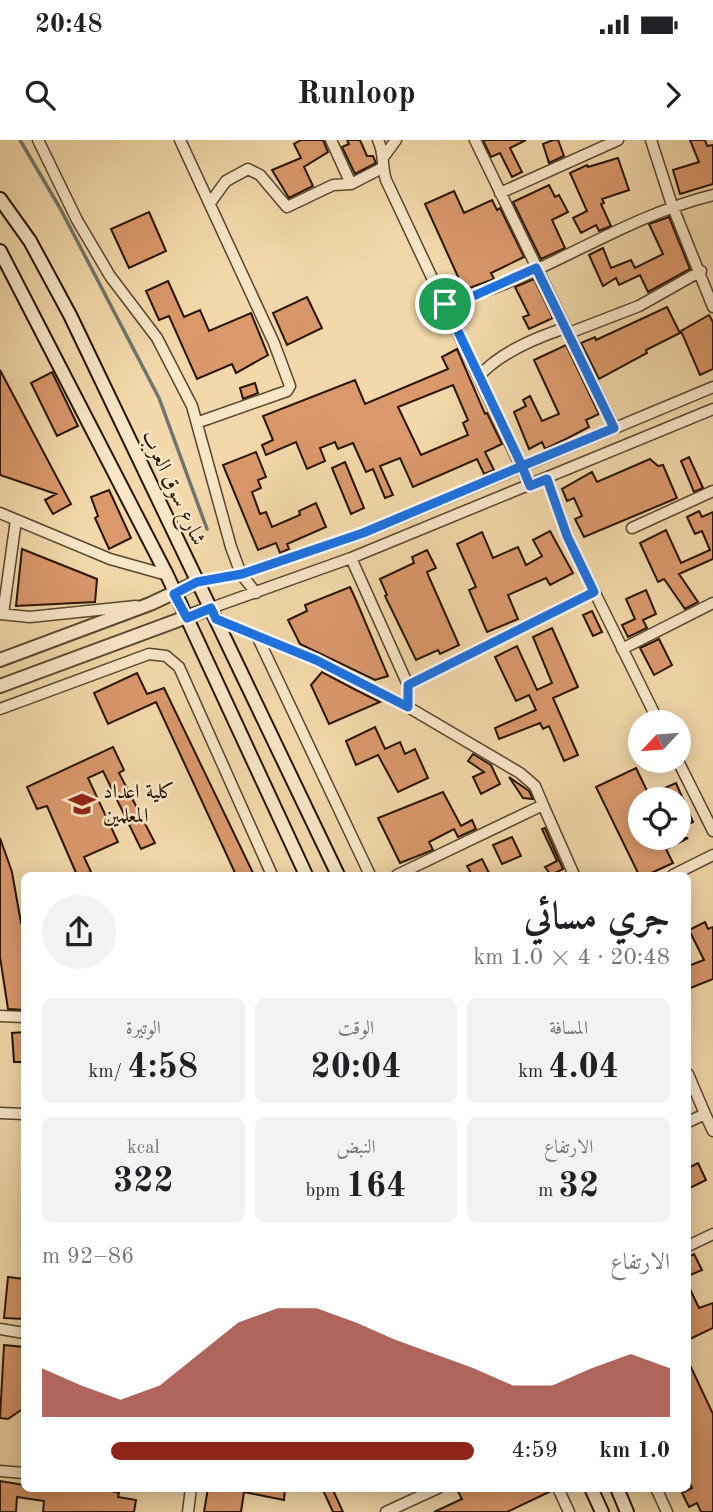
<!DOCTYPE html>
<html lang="ar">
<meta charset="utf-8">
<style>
body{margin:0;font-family:"Old Standard TT",Amiri,serif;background:#f2f2f2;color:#202124;direction:rtl;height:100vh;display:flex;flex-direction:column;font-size:26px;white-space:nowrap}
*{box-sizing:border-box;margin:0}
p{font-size:23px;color:#757577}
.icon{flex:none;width:38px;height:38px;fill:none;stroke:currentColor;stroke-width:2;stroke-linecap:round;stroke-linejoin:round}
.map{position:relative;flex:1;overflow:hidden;direction:ltr}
.details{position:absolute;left:21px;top:732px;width:670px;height:620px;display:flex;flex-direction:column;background:#fff;border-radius:10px;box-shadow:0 4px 18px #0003;direction:rtl}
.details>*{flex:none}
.needle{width:46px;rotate:244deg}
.tools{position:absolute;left:628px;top:570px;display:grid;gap:14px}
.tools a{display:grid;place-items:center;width:63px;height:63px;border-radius:50%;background:#fff;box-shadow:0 4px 18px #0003;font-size:35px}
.pin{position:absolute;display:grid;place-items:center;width:60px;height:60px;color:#fff;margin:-30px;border:4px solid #fff;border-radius:50%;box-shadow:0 2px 7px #0007}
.round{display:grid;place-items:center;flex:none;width:74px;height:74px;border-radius:37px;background:#f2f2f2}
.headline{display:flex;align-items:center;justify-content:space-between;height:119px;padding:0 21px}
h1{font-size:38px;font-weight:600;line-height:52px}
.figures{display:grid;grid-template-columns:repeat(3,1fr);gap:10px;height:119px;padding:7px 21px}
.figures div{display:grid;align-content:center;border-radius:10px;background:#f2f2f2;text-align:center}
.figures b{font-size:35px;font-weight:600}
.figures small{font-size:19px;font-weight:400}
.figures p{font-size:19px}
.chart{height:196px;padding:14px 21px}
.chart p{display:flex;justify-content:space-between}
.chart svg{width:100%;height:126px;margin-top:7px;fill:#8f2418;opacity:.7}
ul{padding:0 21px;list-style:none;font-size:23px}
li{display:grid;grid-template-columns:112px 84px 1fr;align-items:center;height:52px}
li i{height:18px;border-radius:9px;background:#8f2418}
.status{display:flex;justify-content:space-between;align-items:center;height:49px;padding:0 35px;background:#fff;direction:ltr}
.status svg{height:19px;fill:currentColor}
header{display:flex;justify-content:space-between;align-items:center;height:91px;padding:0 21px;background:#fff;font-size:32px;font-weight:600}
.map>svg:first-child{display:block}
</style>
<div class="status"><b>20:48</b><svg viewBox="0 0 49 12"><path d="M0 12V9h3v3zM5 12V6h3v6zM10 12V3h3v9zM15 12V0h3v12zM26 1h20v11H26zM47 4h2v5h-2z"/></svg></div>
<header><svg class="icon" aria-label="forward" viewBox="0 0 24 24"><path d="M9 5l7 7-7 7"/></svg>Runloop<svg class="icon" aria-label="search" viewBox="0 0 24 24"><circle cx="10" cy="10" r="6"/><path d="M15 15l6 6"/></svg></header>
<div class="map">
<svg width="713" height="1372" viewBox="0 0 713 1372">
<rect width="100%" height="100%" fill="#f2d8aa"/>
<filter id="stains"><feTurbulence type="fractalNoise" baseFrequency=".00286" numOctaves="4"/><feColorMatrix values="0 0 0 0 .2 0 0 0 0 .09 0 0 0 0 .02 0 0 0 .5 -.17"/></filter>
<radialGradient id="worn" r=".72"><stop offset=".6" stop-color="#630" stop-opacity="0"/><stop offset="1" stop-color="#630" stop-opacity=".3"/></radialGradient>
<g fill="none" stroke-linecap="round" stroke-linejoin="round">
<path stroke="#6f766d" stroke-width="3.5" d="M20,0L60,68L159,258L207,389"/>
</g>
<path fill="#da986b" stroke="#281402" stroke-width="2" fill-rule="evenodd" d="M301,0H323L328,12L304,27L313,46L289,58L272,30L301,18L294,4Z
M347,0H360L367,16H373L376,23L355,34L342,7L349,4Z
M483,0H526L510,8L522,32L512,37L500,13L491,17Z
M553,0H558L564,16L549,23L543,4Z
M690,0H705L707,6L713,5V44L680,54L673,30L699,22Z
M618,18L629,50L602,59L604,63L601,64L611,86L599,91L596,85L581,93L573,78L587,71L570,33L587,25L588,27Z
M549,45L555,57L559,55L568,72L552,80L565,108L541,119L513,62Z
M454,51L464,73L492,60L497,70L500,68L524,117L491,133L494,139L464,150L425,64Z
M149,72L166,111L129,128L111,89Z
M669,77L690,129L648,152L640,135L619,145L616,138L603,146L589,115L603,108L611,128L631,120L635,128L663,114L649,84Z
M534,139L553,178L529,189L523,177L529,175L515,147Z
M168,141L184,177L200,170L209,191L251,173L268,215L236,233L232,224L197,239L169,176L159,180L146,151Z
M307,157L322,188L287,205L273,173Z
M667,167L680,193L646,210L647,213L599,239L581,203L595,197L596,200Z
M709,175L713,182V229L700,235L681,191Z
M566,205L599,274L586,280L589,287L566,299L545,309L542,302L529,309L514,272L526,266L523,260L530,256L542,281L559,274L534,220Z
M457,209L485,274L487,273L502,304L485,312L494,330L484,334L477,319L413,347L400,318L380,326L393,355L385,358L373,329L366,332L353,303L338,309L335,302L320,308L325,321L307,329L296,302L266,315L262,305L273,300L263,276L355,240L365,264L448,229L442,217ZM453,245L468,280L463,283L468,295L421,315L398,267Z
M0,230L71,364L53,374L45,360L56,354L0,335Z
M52,232L78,286L57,296L31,243Z
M255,243L258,253L243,259L240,248Z
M256,312L266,337L258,340L261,348L252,352L260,374L266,372L272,387L300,375L299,371L316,363L326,387L287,404L289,409L280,413L276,403L258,410L223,325Z
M689,317L703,348L694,352L681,321Z
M650,319L658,326L663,325L677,358L584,397L575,379L582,376L574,358L567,361L562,349L592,332L597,342Z
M345,322L364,368L351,374L332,328Z
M109,350L131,398L109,409L95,378L98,376L91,357Z
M699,371L702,377L713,372V419L679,434L698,462L685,469L664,439L658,442L640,403L666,390L681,423L710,410L702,391L695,394L687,377Z
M550,391L573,433L550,445L546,438L508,455L518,479L487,492L469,450L476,447L457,404L482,392L493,418L518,407L526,425L542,416L533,400Z
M22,409L97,439L95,462L16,466Z
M427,410L436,428L427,432L429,437L459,505L440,514L438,510L416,520L385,456L387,455L380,439L414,423L412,417Z
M350,447L356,460L388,536L375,540L300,504L288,480L307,471L305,465Z
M646,450L656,474L643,480L647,488L628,497L622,485L635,479L626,459Z
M592,471L602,492L593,496L583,475Z
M552,488L578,547L553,558L578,615L564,621L549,586L543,589L540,583L499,599L495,588L536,570L529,555L516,561L495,517L517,506L537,550L552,543L533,497Z
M659,499L672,525L654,535L640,508Z
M322,532L356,550L380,562L329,584L311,545Z
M137,533L147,554L164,548L254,735H236L156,562L108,584L94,553Z
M375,587L385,609L400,602L405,614L415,609L428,638L398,652L378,615L356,625L346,601Z
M113,607L124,630L119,633L155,703L141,709L103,631L88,638L118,702L84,717L91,732L77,735L47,666L37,669L27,647Z
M473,614L491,625L500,644L481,654L473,637L484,632L468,621Z
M636,628L649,655L676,643L693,682L679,689V660H640V698H688L666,709L673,723L647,735H639L596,647Z
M509,637L529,651L533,659L523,658Z
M443,652L461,686L472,680L476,689L458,697L454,689L429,702L433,710L400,723L378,678Z
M545,688L563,729L551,735L545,727L557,721L542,689Z
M512,697L521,716L502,724L493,705Z
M0,698L12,732L21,783L24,782V870L8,869L0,817Z
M482,719L490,735H472L467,726Z
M705,782L708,789L713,787V839L688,849V826L704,820L689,790Z
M24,892V922H14L12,893Z
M698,1023L706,1040L688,1049V1028Z
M694,1114L702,1130L688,1136V1117Z
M8,1137L24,1139V1179L4,1178Z
M688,1145L699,1168L713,1163V1188L688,1200Z
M4,1205L24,1207V1268L8,1279L0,1278Z
M688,1221L713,1274V1372H701L697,1363L689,1367L682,1353L692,1348L688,1339Z
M0,1341L24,1345V1348L104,1349L119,1353L118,1357L136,1360L134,1372H43L44,1361L17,1357L16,1372H0Z
M208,1348H285L284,1360L244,1352L241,1372H204Z
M322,1348H332L343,1372H333Z
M456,1348H551V1351L507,1372H434L462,1359Z"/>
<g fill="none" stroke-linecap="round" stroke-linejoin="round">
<g stroke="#5a452c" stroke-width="13">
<path id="minor" d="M38,0L77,80L110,136L157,198L192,266L231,407L241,434L256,453
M180,0L274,203L290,246L287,251L199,282
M331,0L351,44
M378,0C385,14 381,25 386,40L530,346
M475,0L614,287
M651,0L672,65L713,167
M385,15L396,0
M500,53L618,0
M210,63L226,41L248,29L260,35L287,67L333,45L351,44L382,28
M445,164C539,140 619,78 713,55
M569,193L639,166L701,131
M479,236C501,212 535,198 565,188
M547,339L567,396L659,583
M0,373L110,419L167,435
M632,388L713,351
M351,418L408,545V567
M197,442L241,434L364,393L713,247
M211,468L351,418L713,269
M0,474L30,477L136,466
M3,474L16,380
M216,479L316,520L408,567L520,633L535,646L543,665L397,735
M257,496L370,735
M622,509L713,463
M408,545L594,452
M0,569L149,514L166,516L179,527L272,735
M678,621L713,691
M543,665L574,735
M673,735L713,715
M0,876L24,877
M688,934L705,974
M0,973L24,974
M688,982L705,974L713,991
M688,1106L713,1094
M0,1189L24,1193
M0,1331L24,1333
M558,1348L569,1372
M656,1348L667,1372
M188,1372L191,1348
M386,1372L438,1348"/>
</g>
<g stroke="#5a452c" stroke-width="16">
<path id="tertiary" d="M0,520L150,464L197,442
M0,546L211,468"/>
</g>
<g stroke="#281402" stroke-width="16">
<path id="secondary" d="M0,59L30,101L70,175L338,735
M0,111L167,435L306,735
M591,1348L602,1372
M617,1348L627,1372"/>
</g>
<use href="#minor" stroke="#f7e6c8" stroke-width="10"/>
<use href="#tertiary" stroke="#f7e6c8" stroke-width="12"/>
<use href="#secondary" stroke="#f7e6c8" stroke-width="12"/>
</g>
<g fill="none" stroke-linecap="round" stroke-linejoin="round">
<g stroke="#fff" stroke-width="14">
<path id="route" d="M445,164L522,326L363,393L242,434L197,442L174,454L187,478L211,468L216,479L316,520L408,567V545L594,452L567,396L547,339L530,346L522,326L614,288L536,128L469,158L445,164"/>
</g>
<use href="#route" stroke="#1a73e8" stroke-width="9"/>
</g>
<defs>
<g id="university-bare" transform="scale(2.1)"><path d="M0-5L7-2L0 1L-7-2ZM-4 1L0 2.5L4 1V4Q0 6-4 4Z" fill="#8f2418" stroke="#f7e6c8" stroke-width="2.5" paint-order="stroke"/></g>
</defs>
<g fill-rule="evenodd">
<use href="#university-bare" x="82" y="664"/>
</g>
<g text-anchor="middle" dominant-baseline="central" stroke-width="5" stroke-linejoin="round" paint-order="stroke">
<g font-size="21" fill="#281402" stroke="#f7e6c8">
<text transform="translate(173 348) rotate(65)">شارع سوق العرب</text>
</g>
<g font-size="21" fill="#281402" stroke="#f7e6c8" text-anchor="start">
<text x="103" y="652">كلية اعداد<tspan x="103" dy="24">المعلمين</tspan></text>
</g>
</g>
<rect width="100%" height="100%" filter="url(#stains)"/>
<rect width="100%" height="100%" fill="url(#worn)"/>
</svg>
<div class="tools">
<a><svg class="needle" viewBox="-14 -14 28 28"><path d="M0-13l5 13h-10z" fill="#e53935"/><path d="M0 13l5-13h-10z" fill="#757577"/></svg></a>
<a><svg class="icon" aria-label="locate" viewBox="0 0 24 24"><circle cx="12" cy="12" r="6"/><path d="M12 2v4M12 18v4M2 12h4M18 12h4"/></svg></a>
</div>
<div class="pin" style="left:445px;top:164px;background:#1e9e55"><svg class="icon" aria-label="arrive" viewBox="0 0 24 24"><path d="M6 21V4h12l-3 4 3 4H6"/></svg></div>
<section class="details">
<div class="headline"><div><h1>جري مسائي</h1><p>20:48 · 4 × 1.0 km</p></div><a class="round"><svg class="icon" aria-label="share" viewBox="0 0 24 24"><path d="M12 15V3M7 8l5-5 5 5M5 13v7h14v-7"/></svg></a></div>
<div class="figures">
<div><p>المسافة</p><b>4.04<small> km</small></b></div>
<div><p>الوقت</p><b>20:04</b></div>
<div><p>الوتيرة</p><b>4:58<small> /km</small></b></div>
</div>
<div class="figures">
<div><p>الارتفاع</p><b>32<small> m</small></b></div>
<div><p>النبض</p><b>164<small> bpm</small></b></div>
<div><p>kcal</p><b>322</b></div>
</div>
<div class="chart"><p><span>الارتفاع</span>86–92 m</p>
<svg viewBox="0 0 160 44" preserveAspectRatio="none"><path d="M0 44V27L10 33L20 38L30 33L40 22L50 11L60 6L70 6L80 11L90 17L100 22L110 27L120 33L130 33L140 27L150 22L160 27V44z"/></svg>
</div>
<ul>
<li><b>1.0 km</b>4:59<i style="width:84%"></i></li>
</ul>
</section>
</div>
